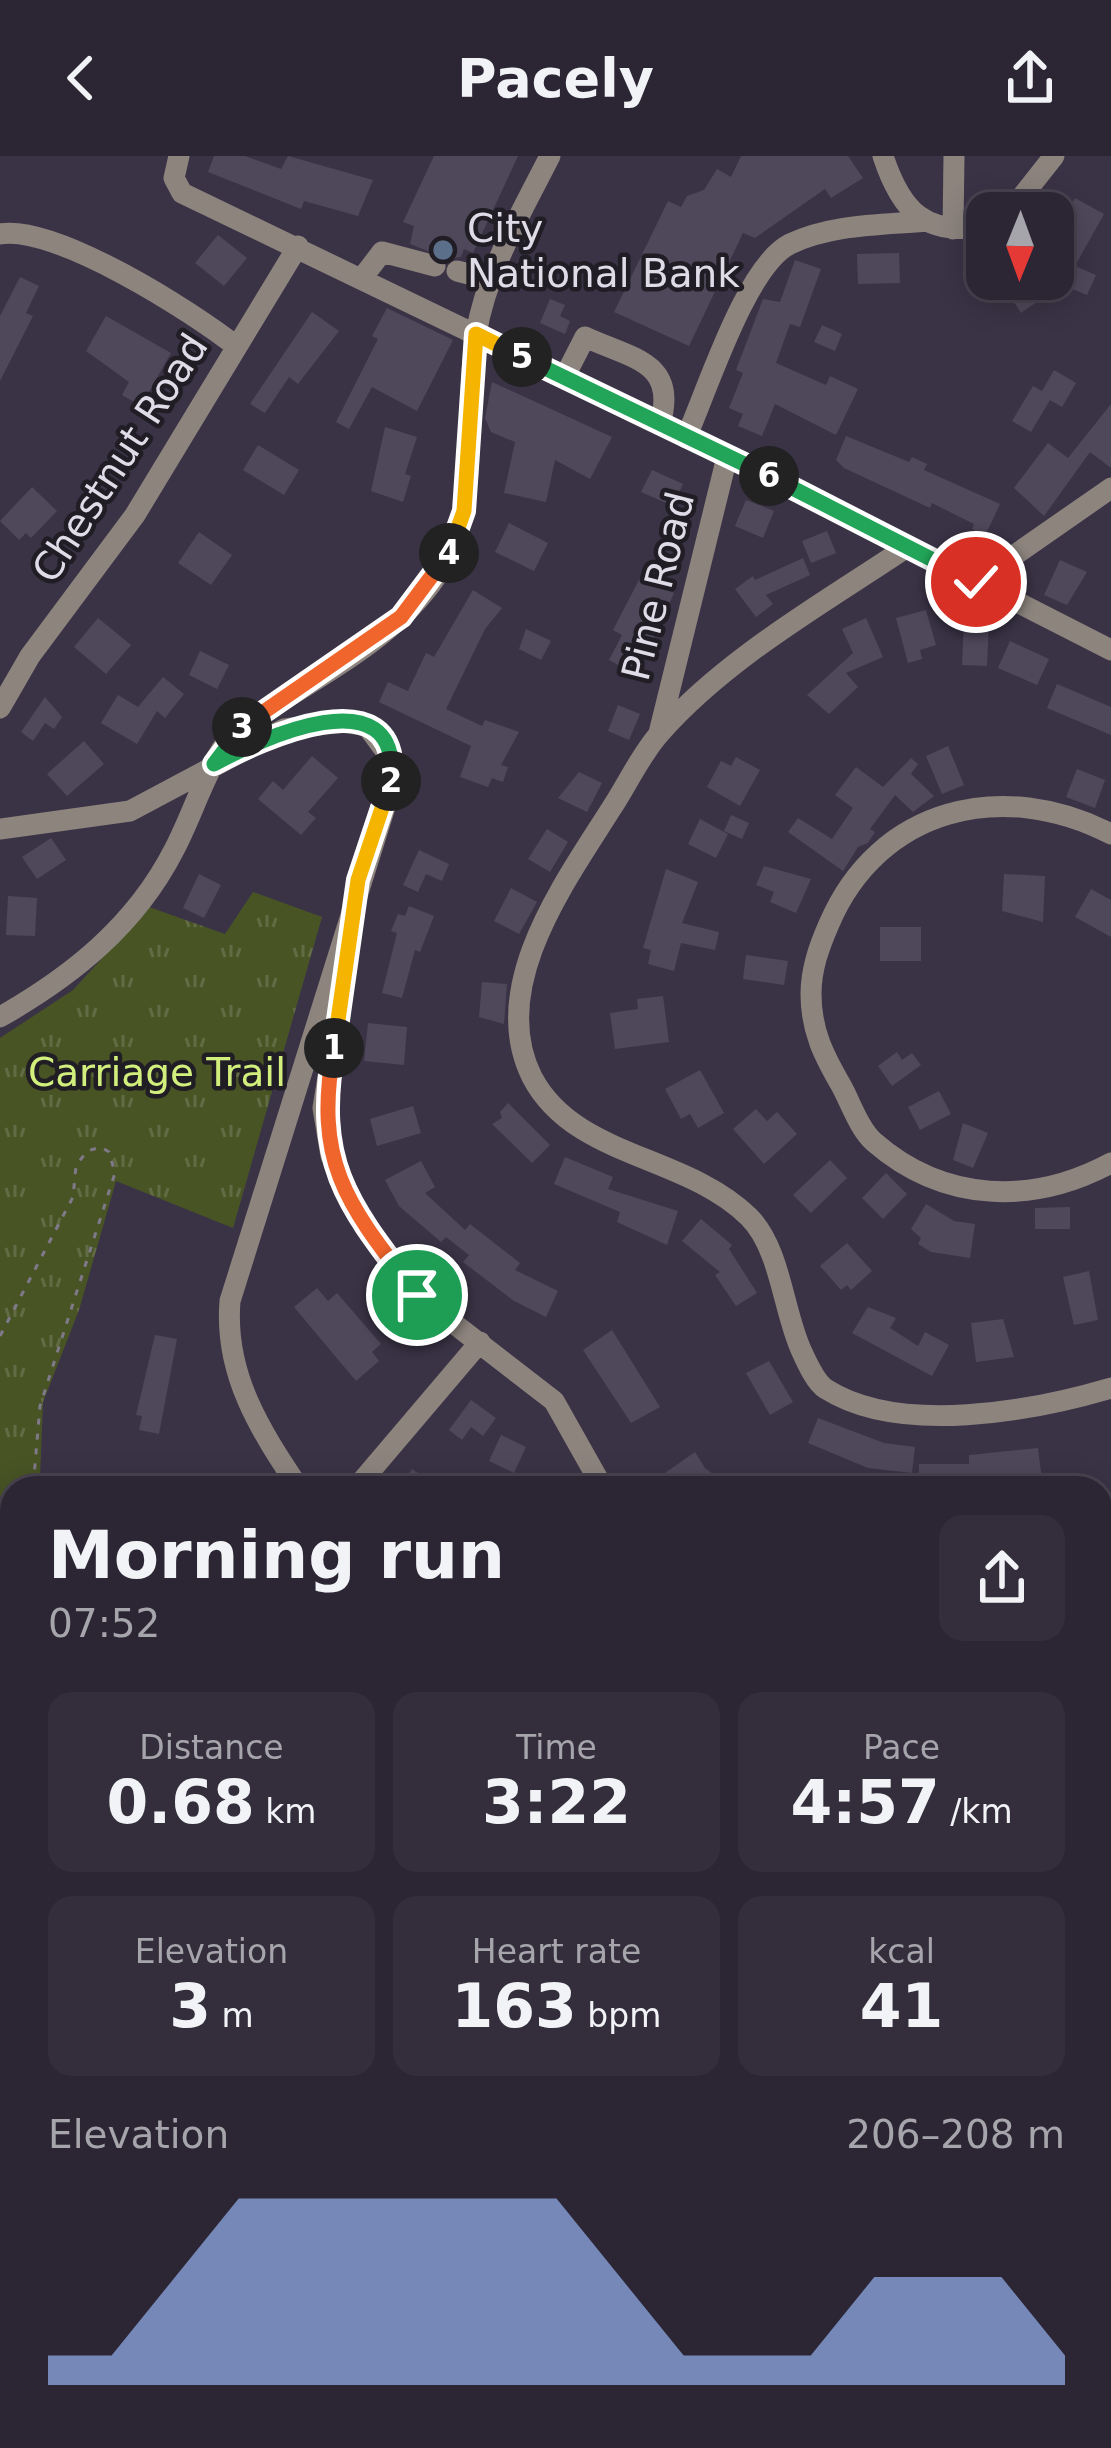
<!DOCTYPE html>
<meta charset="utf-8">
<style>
body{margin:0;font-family:"DejaVu Sans",sans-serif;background:#342e3c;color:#f1f3f6;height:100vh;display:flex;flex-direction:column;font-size:45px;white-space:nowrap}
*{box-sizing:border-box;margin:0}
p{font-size:39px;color:#a6a5ac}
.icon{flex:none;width:66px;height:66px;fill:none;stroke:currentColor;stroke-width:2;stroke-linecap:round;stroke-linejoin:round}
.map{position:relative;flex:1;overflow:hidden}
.panel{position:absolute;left:0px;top:1320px;width:1113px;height:972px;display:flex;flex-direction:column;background:#2c2634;border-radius:36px 36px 0 0;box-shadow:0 6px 30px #0003,0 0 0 3px #48434f}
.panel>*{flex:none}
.needle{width:78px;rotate:181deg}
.tools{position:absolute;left:966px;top:36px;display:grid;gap:24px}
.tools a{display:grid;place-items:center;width:108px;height:108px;border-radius:24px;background:#2c2634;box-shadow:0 6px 30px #0003,0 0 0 3px #48434f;font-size:60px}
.pin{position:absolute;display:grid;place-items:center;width:102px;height:102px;color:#fff;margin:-51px;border:6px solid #fff;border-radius:50%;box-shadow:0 3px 12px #0007}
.km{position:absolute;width:60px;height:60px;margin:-30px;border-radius:50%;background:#222;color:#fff;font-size:33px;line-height:60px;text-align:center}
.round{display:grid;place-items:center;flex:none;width:126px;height:126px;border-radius:24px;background:#342e3c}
.head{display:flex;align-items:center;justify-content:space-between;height:204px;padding:0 48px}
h1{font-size:66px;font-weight:800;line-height:90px}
.figures{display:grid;grid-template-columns:repeat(3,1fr);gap:18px;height:204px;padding:12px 48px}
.figures div{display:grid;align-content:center;border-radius:24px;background:#342e3c;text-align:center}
.figures b{font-size:60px;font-weight:800}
.figures small{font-size:33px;font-weight:400}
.figures p{font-size:33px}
.chart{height:336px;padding:24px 48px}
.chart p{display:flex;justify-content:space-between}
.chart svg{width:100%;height:216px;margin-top:12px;fill:#95b2f1;opacity:.7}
header{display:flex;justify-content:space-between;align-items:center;height:156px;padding:0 48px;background:#2c2634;font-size:54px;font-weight:800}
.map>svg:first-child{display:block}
</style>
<header><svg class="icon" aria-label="back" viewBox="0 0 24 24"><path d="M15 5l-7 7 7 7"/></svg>Pacely<svg class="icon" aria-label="share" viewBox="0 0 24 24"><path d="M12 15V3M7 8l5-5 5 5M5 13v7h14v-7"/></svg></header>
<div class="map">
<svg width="1111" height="2292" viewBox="0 0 1111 2292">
<defs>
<pattern id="grass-tufts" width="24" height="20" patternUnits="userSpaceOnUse" patternTransform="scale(3)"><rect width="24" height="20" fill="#485424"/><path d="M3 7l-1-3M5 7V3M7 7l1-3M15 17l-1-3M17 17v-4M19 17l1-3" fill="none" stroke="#626c44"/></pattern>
<pattern id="forest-firs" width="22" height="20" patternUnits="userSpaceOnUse" patternTransform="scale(3)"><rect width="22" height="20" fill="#677921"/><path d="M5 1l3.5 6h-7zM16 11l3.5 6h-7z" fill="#576031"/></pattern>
</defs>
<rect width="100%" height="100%" fill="#3a3346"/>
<path fill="url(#grass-tufts)" d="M253,736L322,761L233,1072L116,1025L79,1154L43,1246L40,1321L148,1327L146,1332H12V1459L0,1496V882L73,834L149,751L225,778Z
M0,1584L12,1599V1776L0,1777Z"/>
<path fill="url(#forest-firs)" d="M12,1776V2026L0,2016V1777Z
M330,2280H651L688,2292H345Z
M759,2280H915L920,2292H726Z"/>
<path fill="#4f485b" d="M214,0H245L281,13L288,0L373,24L358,60L304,45L301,53L208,16Z
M434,0H518L473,97L464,93L461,101L448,103L410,88L414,70L403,66Z
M741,0H848L863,22L831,42L825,33L755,82L743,77L689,190L614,156L668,45L681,51L687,40L704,34L717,13L731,21Z
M1075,42L1104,58L1075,110L1096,119L1087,139L1053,125V83Z
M218,79L247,102L224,130L195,107Z
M899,97L900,127L858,128L857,98Z
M795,104L821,113L800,171L790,168L776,207L826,229L830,220L858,233L836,279L775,248L762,280L738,270L743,258L729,252L743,217L736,214L763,143L780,146Z
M20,121L39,130L26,157L33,160L0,225V160Z
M999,123H1026L1040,144L1021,157Z
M550,143L565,149L560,160L570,165L565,178L540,167Z
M387,152L453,184L417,255L372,231L349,273L336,266L378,183L372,180Z
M312,156L339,175L298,228L289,221L265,257L250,248Z
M106,160L171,197L141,250L122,239L129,226L86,195Z
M822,169L842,178L835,195L814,186Z
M1054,214L1076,227L1062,251L1050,244L1031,276L1012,265L1033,230L1042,235Z
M492,226L612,281L590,323L555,304L546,346L504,337L515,286L491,276L485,262Z
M1111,248V312L1090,296L1044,360L1014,332L1048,287L1068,302Z
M385,271L417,281L405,318L411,320L403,346L371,335Z
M846,280L909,306L912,301L927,308L924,314L1000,348L985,380L972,373L974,368L932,347L930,352L844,312L836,304Z
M258,289L299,314L284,339L243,314Z
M652,314L683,328L673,350L641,336Z
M32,331L57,355L31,382L26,377L19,384L0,365Z
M746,344L774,355L763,382L735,370Z
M509,367L548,387L534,415L495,396Z
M827,375L836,397L811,407L802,385Z
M199,376L232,399L211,429L178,407Z
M803,402L810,419L766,439L773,448L756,461L735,433L753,420L755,424Z
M1060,404L1087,416L1067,449L1044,439Z
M641,420L674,437L637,519L609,504L622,479L613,474Z
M473,434L502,452L485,473L446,553L482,570L485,564L519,576L501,609L508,611L503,626L492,622L488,631L460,621L471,590L379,546L388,526L408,535L426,497L434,501Z
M926,454L936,489L920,494L922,503L908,507L896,462Z
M98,462L131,489L106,518L74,491Z
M866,462L883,501L846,517L858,531L829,558L807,539L853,497L842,473Z
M964,465L989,466L987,510L962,509Z
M526,473L551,485L541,504L519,493Z
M1010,485L1049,503L1037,529L998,512Z
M200,495L229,509L217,533L189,519Z
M163,521L184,538L165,562L157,555L137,588L101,567L118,539L138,551Z
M1057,528L1111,551V579L1047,552Z
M45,541L62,561L54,573L45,567L33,585L21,576Z
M618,549L640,558L629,584L608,575Z
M84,585L104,608L67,640L47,618Z
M948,590L964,629L942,638L926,600Z
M312,600L338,622L308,656L316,662L301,679L258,643L273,625L283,634Z
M736,601L760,614L740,650L707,631L721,605L731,610Z
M911,602L918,608L911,618L934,640L913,656L895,639L870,673L875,676L868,687L858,691L843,715L788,676L798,662L832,683L853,652L835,639L856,611L883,631Z
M1077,613L1105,624L1095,652L1066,641Z
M579,616L602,627L587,656L558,642Z
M731,659L749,667L742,683L724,675Z
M700,663L728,678L716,702L688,688Z
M547,673L568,686L550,716L528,703Z
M51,682L66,704L37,723L22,701Z
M419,694L449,708L442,725L426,718L418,736L403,729Z
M764,710L811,723L796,757L770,746L774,736L756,729Z
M666,713L698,726L682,767L719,776L715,794L681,787L674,815L648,808L651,794L643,792Z
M199,718L221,729L204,762L183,752Z
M1004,718L1045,720L1043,766L1002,755Z
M511,732L537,746L519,778L494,765Z
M1091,733L1111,744V781L1075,761Z
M8,740L37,742L35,780L6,779Z
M409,750L434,760L420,796L415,794L402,842L382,837L397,777L391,775L398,758L405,760Z
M880,771H921V805H880Z
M746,799L788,805L784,829L743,823Z
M482,826L507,828L504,868L479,861Z
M663,840L669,886L615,893L610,857L638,853L637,843Z
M368,867L407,871L404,909L364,905Z
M897,896L902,904L912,897L921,909L892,930L878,910Z
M700,914L724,957L698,972L690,958L681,963L665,933Z
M939,935L951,958L920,974L908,951Z
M508,947L550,989L532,1007L492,968L502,962L500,956Z
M413,950L421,977L377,990L370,963Z
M756,953L767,965L777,956L797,978L764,1008L733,973Z
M963,967L988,977L973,1012L953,1004Z
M565,1001L613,1021L608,1033L678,1055L667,1089L617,1066L620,1056L554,1028Z
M830,1004L847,1022L811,1057L793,1039Z
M421,1005L435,1031L425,1037L465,1074L470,1068L520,1107L515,1114L558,1135L546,1161L514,1145L463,1106L469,1099L446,1081L441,1086L399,1050L385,1024Z
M886,1017L907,1038L883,1063L862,1042Z
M926,1048L954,1065L975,1068L970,1102L931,1096L918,1088L921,1082L911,1073Z
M1070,1051V1073H1035V1052Z
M701,1063L732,1089L729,1093L757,1137L736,1150L715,1119L720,1116L682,1085Z
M847,1087L872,1115L851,1134L847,1129L841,1134L820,1110Z
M1089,1115L1098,1164L1074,1169L1063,1121Z
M317,1132L328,1145L337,1137L381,1188L372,1196L379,1205L356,1225L294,1151Z
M868,1151L896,1162L890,1172L918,1190L925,1176L949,1189L932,1220L852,1177Z
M1003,1163L1014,1201L976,1206L971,1167Z
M612,1174L660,1251L631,1267L583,1194Z
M155,1179L177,1183L159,1278L139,1274L142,1260L136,1259Z
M769,1205L793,1246L770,1259L746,1217Z
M471,1244L496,1262L483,1280L471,1271L462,1284L449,1274Z
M818,1262L884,1287L915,1291L912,1317L868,1312L808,1287Z
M501,1279L526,1291L514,1317L489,1305Z
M1038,1292L1043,1332H1015L1014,1324H961V1332H919V1308H969V1299Z
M695,1296L705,1312L731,1332H674L662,1319Z
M412,1313L439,1332H398Z"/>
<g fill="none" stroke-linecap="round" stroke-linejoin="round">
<path stroke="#7f7989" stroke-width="3" stroke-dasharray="6 9" stroke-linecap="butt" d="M0,1180L73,1041L76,1010L87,995L101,991L109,996L115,1017L40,1250L33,1332
M0,1448L12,1417
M0,1603L12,1610"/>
<path stroke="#8d847e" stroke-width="21" d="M179,0L174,22L182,37L792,331L1111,494
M883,0C901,55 925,81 987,70
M1009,57L1054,0
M953,73L954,0
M0,78C55,68 193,156 237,191
M457,115L492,124
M362,122L382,96L435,110
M564,222L585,181C633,203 678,206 660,268
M686,282C707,235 746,110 790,88C832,68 882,69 927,65
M907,391C824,447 727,501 660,577C641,598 627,629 611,653C565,726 487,831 532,921C574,1002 685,998 749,1061C781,1093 783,1156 802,1196C807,1207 816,1227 826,1233C900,1280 1033,1255 1111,1232
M976,426L1111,332
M0,552L30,500L135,359L298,90
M659,577L727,301
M0,673L130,655L284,573L343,566L367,570L393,605L390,635L230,1145C224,1218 260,1274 299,1332
M1111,678C1003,622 879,651 829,768C819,791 811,813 811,838C811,875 824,900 842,931C851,948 860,974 874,986C944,1047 1033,1049 1111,1007
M352,772L323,952L331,1000L364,1070L417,1139L554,1245L603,1332
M0,861C72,820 135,770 174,694C194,656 206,611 233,577C299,529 381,495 431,428C485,356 462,262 476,178C487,114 521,57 550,0
M356,1332L480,1186
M1101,1451L1111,1447
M1101,1655L1111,1656
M1101,2047L1111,2041
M0,2193L12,2181
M1101,2223L1111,2221
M112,2280L125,2291"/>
<path stroke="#e3d0c3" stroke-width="27" d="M0,2152L12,2162
M159,2280L174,2292"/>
<path stroke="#a49fae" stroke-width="6" stroke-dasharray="15 15" stroke-linecap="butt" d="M0,2074L12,2083
M0,2102L12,2112
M226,2280L241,2292
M263,2280L278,2292"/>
</g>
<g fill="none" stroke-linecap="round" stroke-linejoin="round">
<g stroke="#fff" stroke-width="24">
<path id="split-1" d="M334,892C313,1009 348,1049 417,1139"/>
</g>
<g stroke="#fff" stroke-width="24">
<path id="split-2" d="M334,892L358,724L391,625"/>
</g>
<g stroke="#fff" stroke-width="24">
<path id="split-3" d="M242,571L214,608C258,584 402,516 391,625"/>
</g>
<g stroke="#fff" stroke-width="24">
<path id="split-4" d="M242,571L401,461L449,397"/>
</g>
<g stroke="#fff" stroke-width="24">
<path id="split-5" d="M449,397L464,355L476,178L522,201"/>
</g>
<g stroke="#fff" stroke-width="24">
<path id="split-6" d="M522,201L769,320"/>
</g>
<g stroke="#fff" stroke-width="24">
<path id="split-7" d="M769,320L976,426"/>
</g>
<use href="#split-1" stroke="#f0652b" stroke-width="15"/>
<use href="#split-2" stroke="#f5b400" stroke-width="15"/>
<use href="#split-3" stroke="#22a559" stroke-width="15"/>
<use href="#split-4" stroke="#f0652b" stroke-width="15"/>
<use href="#split-5" stroke="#f5b400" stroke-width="15"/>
<use href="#split-6" stroke="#22a559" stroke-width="15"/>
<use href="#split-7" stroke="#22a559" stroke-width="15"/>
</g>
<circle fill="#5c6f8a" stroke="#201d25" stroke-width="4.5" cx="443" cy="94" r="12"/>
<g text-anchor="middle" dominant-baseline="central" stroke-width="9" stroke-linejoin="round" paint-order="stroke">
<g font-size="39" fill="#dfdbe7" stroke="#201d25" text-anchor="start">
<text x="467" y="72">City<tspan x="467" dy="45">National Bank</tspan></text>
</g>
<g font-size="39" fill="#dfdbe7" stroke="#201d25">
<text transform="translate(120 302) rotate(-57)">Chestnut Road</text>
<text transform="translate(658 430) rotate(-76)">Pine Road</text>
</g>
<g font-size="39" fill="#d2ee7c" stroke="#201d25">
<text x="157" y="916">Carriage Trail</text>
</g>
</g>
</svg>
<div class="tools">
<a><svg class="needle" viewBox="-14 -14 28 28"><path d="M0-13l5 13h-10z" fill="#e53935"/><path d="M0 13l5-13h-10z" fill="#a6a5ac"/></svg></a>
</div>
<div class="pin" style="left:417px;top:1139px;background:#1e9e55"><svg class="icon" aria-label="arrive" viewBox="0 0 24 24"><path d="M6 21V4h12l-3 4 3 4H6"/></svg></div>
<div class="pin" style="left:976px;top:426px;background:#d93025"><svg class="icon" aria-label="check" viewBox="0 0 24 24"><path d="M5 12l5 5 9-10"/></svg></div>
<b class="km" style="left:334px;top:892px">1</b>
<b class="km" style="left:391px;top:625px">2</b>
<b class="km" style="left:242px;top:571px">3</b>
<b class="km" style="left:449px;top:397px">4</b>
<b class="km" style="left:522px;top:201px">5</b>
<b class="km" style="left:769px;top:320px">6</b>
<section class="panel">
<div class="head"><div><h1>Morning run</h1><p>07:52</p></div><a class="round"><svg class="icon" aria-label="share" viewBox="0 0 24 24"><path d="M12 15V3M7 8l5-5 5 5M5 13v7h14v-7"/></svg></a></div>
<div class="figures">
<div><p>Distance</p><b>0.68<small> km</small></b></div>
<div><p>Time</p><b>3:22</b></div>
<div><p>Pace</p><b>4:57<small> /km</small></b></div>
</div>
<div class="figures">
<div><p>Elevation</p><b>3<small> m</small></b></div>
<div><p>Heart rate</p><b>163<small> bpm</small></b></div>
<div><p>kcal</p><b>41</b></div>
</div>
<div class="chart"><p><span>Elevation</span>206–208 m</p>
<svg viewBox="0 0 160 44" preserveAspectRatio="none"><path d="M0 44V38L10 38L20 22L30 6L40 6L50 6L60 6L70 6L80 6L90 22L100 38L110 38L120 38L130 22L140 22L150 22L160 38V44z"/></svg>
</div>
</section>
</div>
